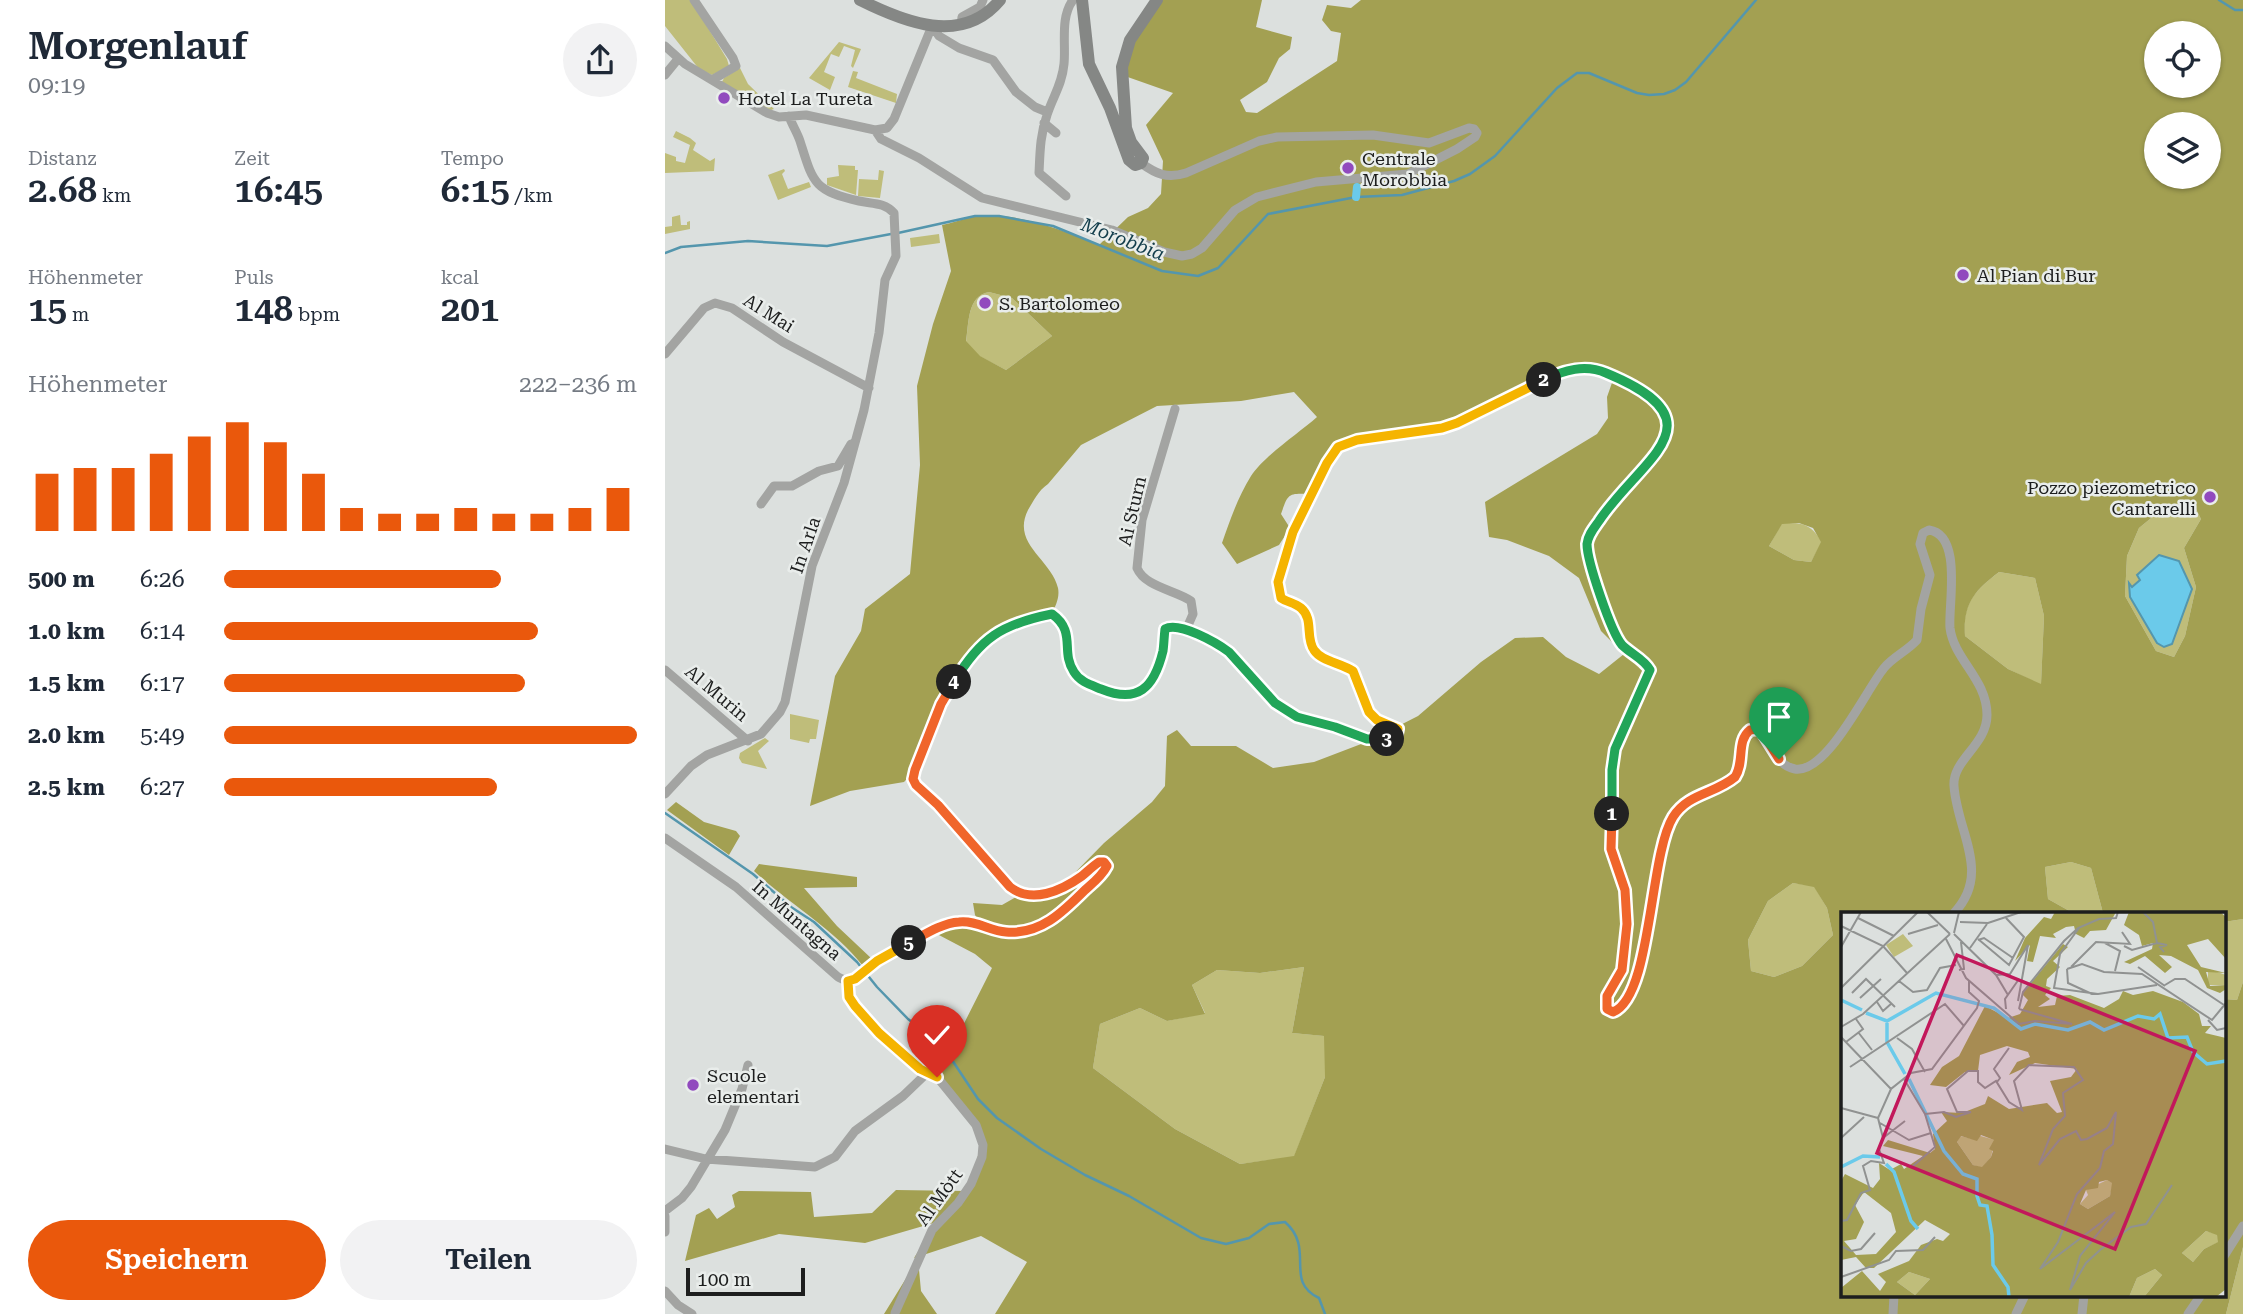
<!DOCTYPE html>
<html lang="de">
<meta charset="utf-8">
<style>
body{margin:0;font-family:"Roboto Serif",serif;background:#f2f2f3;color:#1f2937;height:100vh;display:flex;flex-direction:column;font-size:26px;white-space:nowrap}
*{box-sizing:border-box;margin:0}
p{font-size:23px;color:#747a83}
.icon{flex:none;width:38px;height:38px;fill:none;stroke:currentColor;stroke-width:2;stroke-linecap:round;stroke-linejoin:round}
.map{position:relative;flex:1;overflow:hidden}
.details{display:flex;flex-direction:column;background:#fff;width:665px}
.details>*{flex:none}
.controls{position:absolute;left:1479px;top:21px;display:grid;gap:14px}
.controls a{display:grid;place-items:center;width:77px;height:77px;border-radius:50%;background:#fff;box-shadow:0 2px 5px #0004;font-size:35px}
.scale{position:absolute;left:21px;bottom:18px;width:119px;box-sizing:border-box;padding-left:7px;border:4px solid #1d1e1e;border-top:0;font-size:19px;line-height:24px;white-space:nowrap;color:#1d1e1e;-webkit-text-stroke:5px #e9edeb;paint-order:stroke}
.pin{position:absolute;display:grid;place-items:center;width:60px;height:60px;color:#fff;margin:-72px -30px;border-radius:50% 50% 50% 0;rotate:-45deg;box-shadow:0 0 7px #0007}
.pin .icon{rotate:45deg}
.km{position:absolute;width:35px;height:35px;margin:-18px;border-radius:50%;background:#222;color:#fff;font-size:19px;line-height:35px;text-align:center}
.round{display:grid;place-items:center;flex:none;width:74px;height:74px;border-radius:37px;background:#f2f2f3}
.summary{display:flex;align-items:center;justify-content:space-between;height:119px;padding:0 28px}
h1{font-size:38px;font-weight:600;line-height:52px}
.stats{display:grid;grid-template-columns:repeat(3,1fr);gap:10px;height:119px;padding:7px 28px}
.stats div{display:grid;align-content:center}
.stats b{font-size:35px;font-weight:600}
.stats small{font-size:19px;font-weight:400}
.stats p{font-size:19px}
.chart{height:196px;padding:14px 28px}
.chart p{display:flex;justify-content:space-between}
.chart svg{width:100%;height:126px;margin-top:7px;stroke:#ea580c;stroke-width:6}
.button{display:flex;gap:14px;margin-top:auto;padding:14px 28px}
.button a{flex:1;height:80px;border-radius:42px;background:#ea580c;color:#fff;font-size:28px;font-weight:600;line-height:80px;text-align:center}
.button a+a{background:#f2f2f3;color:#1f2937}
ul{padding:0 28px;list-style:none;font-size:23px}
li{display:grid;grid-template-columns:112px 84px 1fr;align-items:center;height:52px}
li i{height:18px;border-radius:9px;background:#ea580c}
main{display:flex;flex:1;min-height:0}
.map>svg:first-child{display:block}
</style>
<main>
<section class="details">
<div class="summary"><div><h1>Morgenlauf</h1><p>09:19</p></div><a class="round"><svg class="icon" aria-label="share" viewBox="0 0 24 24"><path d="M12 15V3M7 8l5-5 5 5M5 13v7h14v-7"/></svg></a></div>
<div class="stats">
<div><p>Distanz</p><b>2.68<small> km</small></b></div>
<div><p>Zeit</p><b>16:45</b></div>
<div><p>Tempo</p><b>6:15<small> /km</small></b></div>
</div>
<div class="stats">
<div><p>Höhenmeter</p><b>15<small> m</small></b></div>
<div><p>Puls</p><b>148<small> bpm</small></b></div>
<div><p>kcal</p><b>201</b></div>
</div>
<div class="chart"><p><span>Höhenmeter</span>222–236 m</p>
<svg viewBox="0 0 160 44" preserveAspectRatio="none"><path d="M5 44V24M15 44V22M25 44V22M35 44V17M45 44V11M55 44V6M65 44V13M75 44V24M85 44V36M95 44V38M105 44V38M115 44V36M125 44V38M135 44V38M145 44V36M155 44V29"/></svg>
</div>
<ul>
<li><b>500 m</b>6:26<i style="width:67%"></i></li>
<li><b>1.0 km</b>6:14<i style="width:76%"></i></li>
<li><b>1.5 km</b>6:17<i style="width:73%"></i></li>
<li><b>2.0 km</b>5:49<i style="width:100%"></i></li>
<li><b>2.5 km</b>6:27<i style="width:66%"></i></li>
</ul>
<div class="button"><a>Speichern</a><a>Teilen</a></div>
</section>
<div class="map">
<svg width="1578" height="1314" viewBox="0 0 1578 1314">
<rect width="100%" height="100%" fill="#dce0de"/>
<path fill="#bfbd7a" fill-rule="evenodd" d="M0,0H26L62,59L64,66L47,75L34,69L0,26Z
M174,42L196,49L188,68L186,66L190,50L179,46L174,57L166,54L159,72L170,77L165,90L144,78Z
M75,68L83,84L109,109L106,110L87,102L57,82L59,78Z
M188,71L193,72L191,78L232,94L231,103L183,87Z
M11,131L25,138L31,143L28,150L45,161L50,158L49,171L0,173V153L11,157V161L20,163L25,145L8,137Z
M173,165L190,166V170H193L191,195L162,185V178L174,176Z
M119,169L120,171L117,174L123,189L144,182L146,187L113,200L103,175Z
M214,170L219,171L215,198L193,196L194,179L213,180Z
M15,215L16,225H22V222L25,221V229L0,234V227L7,226V217Z
M274,234L275,243L246,247L245,238Z
M324,292L347,298L387,336L341,370L314,356L301,342C304,323 302,296 324,292Z
M1527,501L1536,519L1519,548L1531,587L1520,636L1509,657L1491,651L1460,596L1462,556L1474,528L1491,514ZM1472,575L1527,589L1506,644L1465,584L1467,587L1476,579Z
M1117,523C1138,523 1145,523 1157,542L1146,562L1129,560L1104,546Z
M1334,572L1370,578L1379,616L1376,685L1343,669L1300,636C1297,604 1309,591 1334,572Z
M125,714L154,720L151,739H145L144,743L125,739Z
M100,738L104,741L93,751L102,769L77,763L74,758L75,753Z
M1406,862L1426,868L1438,913H1408L1383,899L1380,867Z
M1128,883L1149,886L1162,908L1168,935L1137,966L1109,977L1086,971L1083,940L1103,901Z
M1578,919V982L1572,1000L1559,999V922Z
M639,967L627,1033L660,1036V1077L629,1157L575,1164L510,1129L428,1068L435,1024L475,1008L502,1021L540,1013L527,985L552,970L595,973Z
M1578,1247V1314H1561Z"/>
<path fill="#a3a052" fill-rule="evenodd" d="M492,0H597L591,27L627,37L625,49L614,58L602,82L575,100L581,112L592,113L672,61L676,33L666,31L657,20L662,5L686,8L696,0H1578V919L1559,922V913H1438L1426,868L1406,862L1380,867L1383,899L1408,913H1177V1295H1559V999L1572,1000L1578,982V1247L1561,1314H330L362,1262L316,1236L249,1258L272,1222L200,1243L114,1234L20,1261L31,1215L44,1208L52,1219L70,1207L67,1195L74,1191L146,1192L149,1217L207,1213L231,1190L301,1191L309,1177L316,1139L272,1077L327,968L310,954L272,934L290,926L316,924L310,915L308,903L337,905L351,897L390,893L439,843L487,802L500,786L502,736L512,730L526,746H571L608,768L649,762L704,741L753,716L816,662L850,638L878,637L901,657L934,674L959,654L936,631L914,578L884,556L842,540L824,537L820,502L932,434L943,418L942,397L949,377L911,369L792,423L673,447L643,494C622,493 623,495 616,514L625,528L614,545L572,564L557,543C565,520 573,497 586,476C599,456 634,433 652,417L629,392L576,401L492,406L416,445L383,484C373,491 369,500 363,510C346,544 386,559 393,588C395,598 390,606 387,614L336,629L294,674L250,770L239,782L185,791L145,806L170,676L196,631L200,609L245,574L255,465L252,386L268,324L286,271L277,225C287,223 298,219 308,217C348,210 398,230 434,245L463,217L483,208L496,194L498,161L481,125L508,93L457,75V67ZM1491,33H1544V86H1491ZM1491,124H1544V177H1491ZM324,292L347,298L387,336L341,370L315,356L301,341C304,323 302,296 324,292ZM1527,501L1536,519L1519,548L1531,587L1520,636L1509,657L1491,651L1460,596L1462,556L1474,528L1491,514ZM1134,523L1148,528L1156,542L1146,562L1129,560L1104,546L1117,524ZM1334,572L1370,578L1379,616L1376,684L1343,669L1300,636C1298,604 1309,591 1334,572ZM1128,883L1149,887L1162,908L1168,935L1137,966L1109,977L1086,971L1083,940L1103,901ZM639,967L627,1033L659,1036L660,1077L629,1156L575,1164L510,1129L428,1068L435,1024L475,1008L502,1021L540,1014L527,985L552,970L595,973Z
M11,802L39,822L71,831L75,836L64,855L2,810Z
M94,864L192,877V887L139,888L172,926L207,959L198,966C168,928 124,904 89,871Z
M253,1259L256,1291L272,1314H219Z"/>
<path fill="#6bcaea" stroke="#5496ad" stroke-width="2" d="M1494,555L1514,561L1527,589L1507,644L1499,647L1492,643L1465,597L1464,583L1467,587L1475,580L1472,575Z"/>
<g fill="none" stroke-linecap="round" stroke-linejoin="round">
<path stroke="#5496ad" stroke-width="2.5" d="M1554,0L1570,10H1578
M233,233L310,216H334L388,226L497,271L533,276L553,268L603,214L691,197L737,195L789,181L805,174L830,156L892,88L912,73H924L972,93L984,95L999,94L1010,90L1021,82L1091,0
M0,253L16,247L83,241L162,246L226,234
M0,813L88,874L126,907L149,922L192,962L212,987L243,1019L256,1029L279,1044L287,1060L313,1099L332,1118L376,1149L420,1175L464,1196L536,1238L561,1244L584,1238L604,1224L620,1222C651,1249 618,1281 654,1298L660,1314"/>
<path stroke="#6bcaea" stroke-width="8" d="M691,197L692,187"/>
<path stroke="#a3a4a2" stroke-width="9" d="M29,0L68,58L71,66L47,80
M296,25L297,17L315,7L318,0
M267,26L274,36L294,48L328,60L351,92L370,107L382,112
M0,46L20,64L102,113L114,117L141,115L210,130L216,139L254,158L317,198L447,230L499,252L517,256L527,254L537,248L570,210L592,197L651,182L743,174L792,149L810,137L812,133L809,129L804,128L764,143L708,135L612,137L594,141L521,173C502,179 491,174 476,163
M0,75L13,59
M379,123L391,133
M210,130L222,128L229,119L267,26
M401,196L374,173C375,153 375,135 382,115C388,96 397,85 399,64C401,44 395,17 408,0
M0,354L39,308L50,303L67,308L118,342L204,388
M510,409L477,520L472,568C480,587 510,590 526,601L528,614L521,630
M96,504L109,486H127L154,471L173,466L186,444
M0,670L83,741
M0,794L26,766L42,755L96,734L115,712L120,702L147,566L179,483L199,410L214,333L220,280L231,256L229,213C219,202 207,204 194,201C148,191 148,182 135,141C132,132 127,125 124,116
M0,838L71,887L173,977C179,980 182,982 188,980C198,976 205,965 214,960C233,947 255,937 276,928C304,915 312,927 338,932C381,940 413,897 440,871L442,866L439,862H434C428,866 423,871 417,876C396,891 367,904 345,887L273,805L251,785L249,779C256,736 298,653 334,630C349,620 370,618 387,614C412,632 395,651 409,673C415,682 426,685 436,689C474,704 489,688 498,651C499,644 499,637 501,630L506,626L514,627L564,652L610,703L632,717L670,727L702,739L716,740L732,734L733,729L712,721L704,712L688,671C676,663 656,662 649,650C640,637 649,619 636,608C630,603 622,602 616,598C614,592 612,588 613,582C616,558 655,462 672,448C673,447 681,443 682,443L777,428L792,423L897,372C909,369 921,368 934,371C953,375 1007,406 1004,429C998,465 923,510 922,545C922,562 947,633 958,645C966,654 978,659 985,670L953,740L948,758L945,844L961,894L962,924L957,970L942,996V1009L946,1012L951,1011C989,981 983,869 1005,823C1022,787 1058,795 1072,775C1081,761 1071,741 1085,730H1095C1106,743 1110,765 1130,769C1162,774 1201,690 1219,668C1228,657 1242,651 1252,640L1256,609L1265,575L1255,544L1258,533L1264,530C1298,535 1283,605 1285,628C1289,660 1322,679 1322,715C1322,745 1287,760 1289,786C1292,832 1327,873 1289,913
M183,981L184,997L195,1013L214,1033L255,1068L272,1077L311,1125L318,1145L317,1157L306,1184L293,1203L267,1230L230,1313
M0,1149L41,1159L150,1167L170,1157L190,1131L238,1096L262,1073
M0,1211L17,1198L26,1187L60,1130L77,1089L83,1065
M0,1216V1232
M1559,1256L1578,1226
M0,1291L13,1305L27,1314
M1228,1314L1229,1295
M1351,1314L1360,1295
M1417,1314L1419,1295
M1523,1314L1536,1295"/>
<path stroke="#858785" stroke-width="12" d="M195,0C239,22 297,46 335,0
M417,0L424,64L445,108L464,160L470,165L476,163L478,158L466,142L461,128L457,67L465,40L492,0"/>
</g>
<g fill="none" stroke-linecap="round" stroke-linejoin="round">
<g stroke="#fff" stroke-width="14">
<path id="split-1" d="M947,814L946,849L960,890L962,924L957,970L942,996V1009L948,1012C987,997 984,856 1008,817C1023,793 1050,794 1070,777C1080,762 1071,741 1085,730L1093,729L1097,732L1114,759"/>
</g>
<g stroke="#fff" stroke-width="14">
<path id="split-2" d="M879,380C899,370 920,364 941,373C1060,422 976,458 934,521C929,528 923,535 922,544C922,561 946,632 957,645C966,654 979,659 985,670L950,749L947,770V814"/>
</g>
<g stroke="#fff" stroke-width="14">
<path id="split-3" d="M722,739L732,734L733,729L712,720L704,712L688,671C676,663 656,661 649,650C640,637 649,619 636,608C630,603 622,602 616,598L613,582L628,532L662,463L673,447L692,440L777,428L792,423L879,380"/>
</g>
<g stroke="#fff" stroke-width="14">
<path id="split-4" d="M289,682C315,638 337,624 387,614C412,632 395,651 409,672C415,682 426,685 436,689C473,704 489,688 498,651C499,644 499,637 500,629C514,621 552,643 564,652L610,703L632,717L670,727L702,739H722"/>
</g>
<g stroke="#fff" stroke-width="14">
<path id="split-5" d="M244,943C259,935 277,923 294,922C311,920 325,931 341,932C375,935 398,912 420,890C428,883 437,876 442,866L439,862H434C428,866 423,871 417,876C396,891 367,904 345,887L273,805L251,785L248,779L250,770L276,704L289,682"/>
</g>
<g stroke="#fff" stroke-width="14">
<path id="split-6" d="M244,943L212,961L190,979L183,981L184,997L190,1006L214,1033L255,1069L272,1077"/>
</g>
<use href="#split-1" stroke="#f0652b" stroke-width="9"/>
<use href="#split-2" stroke="#22a559" stroke-width="9"/>
<use href="#split-3" stroke="#f5b400" stroke-width="9"/>
<use href="#split-4" stroke="#22a559" stroke-width="9"/>
<use href="#split-5" stroke="#f0652b" stroke-width="9"/>
<use href="#split-6" stroke="#f5b400" stroke-width="9"/>
</g>
<g fill="#914abe" stroke="#e9edeb" stroke-width="2.5">
<circle cx="59" cy="98" r="7"/>
<circle cx="683" cy="168" r="7"/>
<circle cx="1298" cy="275" r="7"/>
<circle cx="320" cy="303" r="7"/>
<circle cx="1545" cy="497" r="7"/>
<circle cx="28" cy="1085" r="7"/>
</g>
<g text-anchor="middle" dominant-baseline="central" stroke-width="5" stroke-linejoin="round" paint-order="stroke">
<g font-size="18" fill="#1d1e1e" stroke="#e9edeb" text-anchor="start">
<text x="73" y="98">Hotel La Tureta</text>
<text x="697" y="158">Centrale<tspan x="697" dy="21">Morobbia</tspan></text>
<text x="1312" y="275">Al Pian di Bur</text>
<text x="334" y="303">S. Bartolomeo</text>
<text x="1531" y="487" text-anchor="end">Pozzo piezometrico<tspan x="1531" dy="21">Cantarelli</tspan></text>
<text x="42" y="1075">Scuole<tspan x="42" dy="21">elementari</tspan></text>
</g>
<g font-size="18" fill="#1d1e1e" stroke="#e9edeb">
<text transform="translate(104 313) rotate(32)">Al Mai</text>
<text transform="translate(467 511) rotate(-77)">Ai Sturn</text>
<text transform="translate(140 545) rotate(-71)">In Arla</text>
<text transform="translate(52 693) rotate(40)">Al Murin</text>
<text transform="translate(132 920) rotate(41)">In Muntagna</text>
<text transform="translate(274 1197) rotate(-54)">Al Mòtt</text>
</g>
<g font-size="19" font-style="italic" fill="#133e4c" stroke="#e9edeb">
<text transform="translate(458 239) rotate(21)">Morobbia</text>
</g>
</g>
<g transform="translate(1176 912)">
<rect width="385" height="385" fill="#dce0de"/>
<path d="M62,22L72,34L53,45L45,33ZM367,57L385,63V73H367ZM136,223L154,228L150,245L141,256L132,253L116,230L119,224L136,228ZM266,268L272,271L269,284L247,297L239,292L247,283L245,278ZM365,319L376,322L378,330L363,337L352,350L341,341ZM314,357L321,363L303,385H288L296,366ZM68,360L89,367L74,383L56,370Z" fill="#bfbd7a"/>
<path d="M214,0H275L265,18L249,19L243,26L235,22L233,14L225,15L212,22L215,26L199,24L192,50L186,49L189,33L174,49L184,26L203,5L210,7ZM288,0H379L385,5V47L367,27L346,33L360,55L385,61L365,60L369,74L385,73V77L379,81L366,76L357,58L330,44L318,43L331,55L324,61L304,44L289,52L283,50L311,37L312,31L301,34L298,23L283,13ZM222,32L227,35L212,49L219,55L206,67L205,74L210,76L204,83L209,87L197,95L214,93L216,84L229,83L263,96L278,87L282,79L292,83L312,79L342,90L358,102L361,114H370L364,121L385,126V377L375,385H303L321,363L314,357L296,366L288,385H0V376L21,359L39,379L45,370L37,362L68,349L80,333L96,327L102,329L109,322L84,308L33,356H25L15,345L0,348V269L4,262L32,276L39,267L38,251L49,258L60,252L63,257L82,244L42,234L47,228L89,241L94,237L92,222L106,209L100,200L121,201L144,192L147,184L168,197L206,191L216,201L221,200L209,169L230,165L236,157L194,151L168,163L176,150L189,145L187,140L166,134L139,143L137,159L124,160L105,175L89,173L101,155L118,144L144,94L167,106L179,102L187,88L181,82ZM140,223L153,228L148,237L152,239L150,245L141,255L132,253L116,230L120,224L136,229ZM266,268L271,271L269,284L247,297L239,292L245,278L257,276L258,270ZM23,280L50,301L55,320L35,342L15,343L3,329L15,327L23,310L14,293ZM365,319L376,323L377,330L363,337L352,350L341,341ZM68,360L89,367L74,383L56,370Z" fill="#a3a052" fill-rule="evenodd"/>
<path fill="none" stroke="#6bcaea" stroke-width="3.5" d="M0,88L21,98M25,101L46,109L95,81L153,96L180,117L194,112L227,118L249,110L263,118L297,104L313,107L319,102L327,126L346,125L352,140L366,152L385,149M46,111V130L64,162M68,167L103,239L122,262L136,267V284L139,293L146,294L151,323L152,353L167,375L168,385M45,252L53,260L70,309L77,317M0,255L22,244L39,245"/>
<path fill="none" stroke="#909291" stroke-width="2" d="M86,0L109,22M17,6L53,24M119,10L147,11L180,0M0,14L42,34L66,61M238,16L219,42L213,76L257,82L316,73M113,21L118,0M67,22L97,13M113,22L155,63L167,83M105,27L125,66L178,112L194,109L231,112L178,97M137,27L168,53L183,25L165,6M137,28L143,26L172,46M264,31L279,39L274,59M316,31L326,33L319,35L323,40M283,34L291,38L316,31L312,10L302,0M0,35L20,0M129,36L146,12M230,55L255,30L289,32L281,20M297,55L324,74M226,57L241,52L263,60L301,62L371,108L385,91M226,57L227,71L251,82M118,58L123,57L120,30M155,63L169,62L187,33L177,89M58,69L72,80L86,78L99,56L115,53M324,73L334,67H344L383,93M0,76L77,0M11,81L25,67L54,95M19,86L40,67M36,90L42,99L51,91M165,97L164,87L178,67M178,97L182,80L223,29L237,16L258,7L275,6L277,0M367,108L376,118L385,116M0,115L22,102L109,22M17,120L31,138M0,125L50,177M56,126L71,137L84,160M5,130L22,117L15,107M9,155L104,92L123,114M63,167L84,202M156,170L159,166L153,157L168,136M0,196L37,206M84,202L103,200L115,205L130,200H116L106,177L127,159H137V170L144,176L155,169L168,190L181,198L173,169L188,153L233,155L242,168L222,181L224,204L212,217L198,253L219,227L235,219L240,228L246,227L266,216L275,200L272,232L263,239L259,256L236,282L217,330L199,357L274,300L239,344L229,378L245,351L259,338L290,315L305,312L331,273M39,211L68,228L90,221M0,226L23,205M42,226L37,206L50,177L70,161L91,157L136,96L138,89L128,80V68M42,226L64,209M71,255L94,235L84,202M0,309L6,308L20,281L29,278L22,254L30,249L43,251L38,237L42,226M0,334L10,339L20,337L34,321M0,365L48,348L55,339L82,338L94,325"/>
<path fill="#c2185b" fill-opacity="0.15" stroke="#c2185b" stroke-width="3.5" d="M116,43L354,139L274,337L36,241Z"/>
<rect width="385" height="385" fill="none" stroke="#1d1e1e" stroke-width="3.5"/>
</g>
</svg>
<div class="controls">
<a><svg class="icon" aria-label="locate" viewBox="0 0 24 24"><circle cx="12" cy="12" r="6"/><path d="M12 2v4M12 18v4M2 12h4M18 12h4"/></svg></a>
<a><svg class="icon" aria-label="layers" viewBox="0 0 24 24"><path d="M12 4l9 5-9 5-9-5zM3 14l9 5 9-5"/></svg></a>
</div>
<div class="scale">100 m</div>
<div class="pin" style="left:1114px;top:759px;background:#1e9e55"><svg class="icon" aria-label="arrive" viewBox="0 0 24 24"><path d="M6 21V4h12l-3 4 3 4H6"/></svg></div>
<div class="pin" style="left:272px;top:1077px;background:#d93025"><svg class="icon" aria-label="check" viewBox="0 0 24 24"><path d="M5 12l5 5 9-10"/></svg></div>
<b class="km" style="left:947px;top:814px">1</b>
<b class="km" style="left:879px;top:380px">2</b>
<b class="km" style="left:722px;top:739px">3</b>
<b class="km" style="left:289px;top:682px">4</b>
<b class="km" style="left:244px;top:943px">5</b>
</div>
</main>
